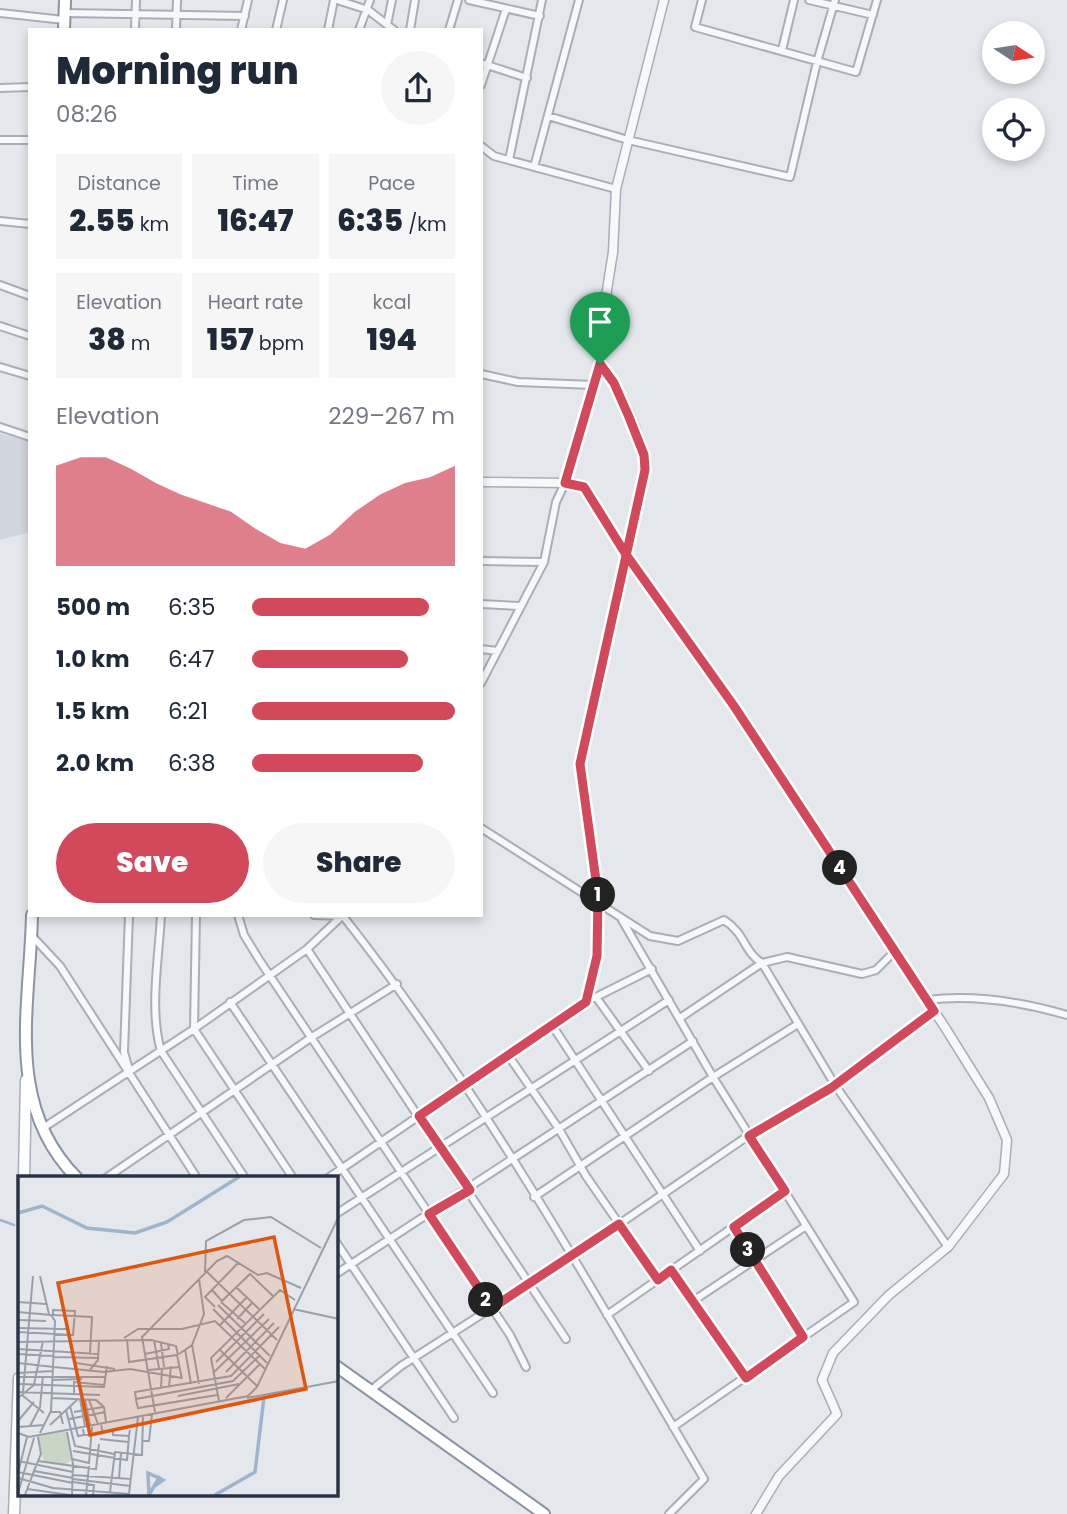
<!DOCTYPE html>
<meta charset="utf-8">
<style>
body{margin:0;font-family:Poppins,sans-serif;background:#f6f6f7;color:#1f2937;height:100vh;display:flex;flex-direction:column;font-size:26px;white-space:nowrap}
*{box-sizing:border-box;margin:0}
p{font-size:23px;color:#747a83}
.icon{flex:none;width:38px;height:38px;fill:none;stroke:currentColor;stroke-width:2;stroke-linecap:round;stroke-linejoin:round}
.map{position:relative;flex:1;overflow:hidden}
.side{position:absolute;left:28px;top:28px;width:455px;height:889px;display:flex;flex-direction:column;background:#fff;border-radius:0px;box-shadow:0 4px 10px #0003}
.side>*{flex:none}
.needle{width:46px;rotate:102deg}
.buttons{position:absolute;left:982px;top:21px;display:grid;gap:14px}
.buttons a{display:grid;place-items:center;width:63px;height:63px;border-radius:50%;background:#fff;box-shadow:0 4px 10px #0003;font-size:35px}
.pin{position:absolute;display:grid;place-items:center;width:60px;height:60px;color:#fff;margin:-72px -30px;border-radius:50% 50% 50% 0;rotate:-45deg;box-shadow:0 0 7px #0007}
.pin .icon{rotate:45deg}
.km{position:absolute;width:35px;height:35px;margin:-18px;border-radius:50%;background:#222;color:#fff;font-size:19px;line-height:35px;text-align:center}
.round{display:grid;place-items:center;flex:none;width:74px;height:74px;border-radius:37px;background:#f6f6f7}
.overview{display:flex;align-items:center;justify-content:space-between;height:119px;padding:0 28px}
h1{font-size:38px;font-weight:800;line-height:52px}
.figures{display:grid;grid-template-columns:repeat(3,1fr);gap:10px;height:119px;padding:7px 28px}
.figures div{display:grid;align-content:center;border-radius:0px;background:#f6f6f7;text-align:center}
.figures b{font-size:30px;font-weight:800}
.figures small{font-size:19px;font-weight:400}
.figures p{font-size:19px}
.chart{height:196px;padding:14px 28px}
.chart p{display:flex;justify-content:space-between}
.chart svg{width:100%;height:126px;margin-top:7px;fill:#d1495b;opacity:.7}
.primary-button{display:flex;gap:14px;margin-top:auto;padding:14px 28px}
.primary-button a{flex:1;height:80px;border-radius:42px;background:#d1495b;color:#fff;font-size:28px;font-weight:800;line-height:80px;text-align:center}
.primary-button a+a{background:#f6f6f7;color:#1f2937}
ul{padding:0 28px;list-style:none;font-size:23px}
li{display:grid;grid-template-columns:112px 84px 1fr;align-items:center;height:52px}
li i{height:18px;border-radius:9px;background:#d1495b}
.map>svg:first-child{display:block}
</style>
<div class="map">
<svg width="1067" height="1514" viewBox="0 0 1067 1514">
<rect width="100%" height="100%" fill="#e4e7ec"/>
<path fill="#d2d6de" d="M0,434L30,441V532L0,540Z"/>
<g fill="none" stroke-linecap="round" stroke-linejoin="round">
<path stroke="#9fb4cc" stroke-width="2.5" d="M0,1220L14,1225"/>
<g stroke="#a9aeb7" stroke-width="10">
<path id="minor" d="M337,0L368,10L394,30
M469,0L540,16
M702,0L695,27L856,72L877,0
M809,0L873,15
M0,13L64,20
M65,13L245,16
M387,25L392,0
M135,30L136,0
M176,30L177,0
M241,30L248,0
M276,30L283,0
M328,30L334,0
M359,30L370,0
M410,30L415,0
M449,30L458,0
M782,50L794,0
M481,63L527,78
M481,85L506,9
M0,88L30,87
M548,116L628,140L790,177L817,62L835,0
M0,140H30
M481,146L494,156L616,189
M509,160L542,0
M534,167L579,0
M0,221L30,224
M0,285L30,296
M0,326L30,336
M0,367L30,376
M481,374L518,382L594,385
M0,427L30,437
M481,561L544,562
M481,604L519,606
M481,649L497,651
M481,683L544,562L556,502L565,483
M481,828L650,936L678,941L724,920C746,934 743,951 762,963L787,957L862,974L876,970L894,952
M161,915C159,958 149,1009 161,1051L245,1178
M196,915L194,1029L293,1178
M238,915L244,935L260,961L510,1335L526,1367
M314,915L343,916C481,1091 591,1287 704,1479L669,1514
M31,935L60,966L197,1178
M307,949L566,1339
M596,997L649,1071
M594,998L652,969
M927,1000C974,994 1022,1002 1067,1015
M230,1002L493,1393
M680,1018L762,963L835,1085L948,1247
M552,1025L700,1251
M508,1055L559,1129L586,1176L658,1280
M128,1066L124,1052L129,915
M43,1128L194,1029L307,949L343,915
M106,1178L312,1037L397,984
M328,1178L586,1002L597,956L598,895L580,764L645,470C643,433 622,392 600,364
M534,1197L713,1077L622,920
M336,1214L669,1000
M734,1227L803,1337
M336,1242L454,1418
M671,1270L746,1378
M336,1274L693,1041
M693,1301L806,1226
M607,1315L785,1191
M371,1390L401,1366L571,1257L764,1125L831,1088L934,1011
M673,1427L854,1302L713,1077L798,1024"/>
</g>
<g stroke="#a9aeb7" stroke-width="11">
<path id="tertiary" d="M481,482L565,483L584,487L625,553L734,706L946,1029L989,1098L1007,1140L1004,1174L948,1247L889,1295L833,1353L822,1380L837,1414L779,1476L756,1514
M565,483L600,364L603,315L613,252L616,189L664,0"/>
</g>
<g stroke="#a9aeb7" stroke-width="13">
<path id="secondary" d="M24,1178L26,1080
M14,1514L19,1378"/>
</g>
<g stroke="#8b94a3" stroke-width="14">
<path id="trunk" d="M64,30L65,0
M32,915C30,1008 4,1105 77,1178
M336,1366L544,1514"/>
</g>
<use href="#minor" stroke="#f7f8fa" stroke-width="6"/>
<use href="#tertiary" stroke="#f7f8fa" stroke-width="8"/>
<use href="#secondary" stroke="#fff" stroke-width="10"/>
<use href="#trunk" stroke="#fff" stroke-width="10"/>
</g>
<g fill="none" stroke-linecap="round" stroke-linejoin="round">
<g stroke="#fff" stroke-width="14">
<path id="route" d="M600,364L614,383L629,417L644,455L645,470L580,764L598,895L597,956L586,1002L419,1116L470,1190L429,1214L492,1308L619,1224L658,1280L671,1270L746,1378L803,1337L734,1227L785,1191L749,1136L831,1088L934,1011L734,706L625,553L584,487L565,483L600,364"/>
</g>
<use href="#route" stroke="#d1495b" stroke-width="9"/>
</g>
<g transform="translate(18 1176)">
<rect width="320" height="320" fill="#e4e7ec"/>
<path d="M48,255L53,284L47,289L26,286L20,260Z" fill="#c9d6c5"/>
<path fill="none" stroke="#9fb4cc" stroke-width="3.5" d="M0,37L24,30L69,52L117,57L149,46L221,1M131,319L130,297L145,304L135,311M131,319L142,300M197,319L237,296L246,221"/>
<path fill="none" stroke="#9a9fa9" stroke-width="2" d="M188,95L259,164M187,96L188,65L226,44L253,41L303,72M22,100L31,138M218,111L241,133M194,114L204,125L232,98L255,120M0,126L28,128M203,126L227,147M200,129L252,180M197,131L187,121L221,86M195,133L249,187M275,133L321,143M0,136L33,139L37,145L33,235L22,257M36,139L74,141L72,177M219,143L235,126M0,144L28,145M202,149L229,121M0,152L48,153M0,156L55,159L57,135L35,134V140M106,162L120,153H164L197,145L247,193M109,163L111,186L159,179L164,203M136,164L141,192M0,166L133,164L158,170L160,179M143,167L146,191M174,169L181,208M0,173L80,178M167,173L173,208M201,173L239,210M0,178L36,180M127,178L151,173L150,168M161,178L174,169L186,138L181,103M241,180L215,205L118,223L117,216L213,200L261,151M36,181L80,182M198,186L246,138M0,187L36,191M58,187L97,193M36,191L86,196L112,193L164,202M130,194L162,191M71,195L80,184L81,165M208,196L256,147M0,197L35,195M195,197L251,143M0,201H87M35,204L64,203M0,208L86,211L89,190M151,211L153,190M143,213L144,192M0,216L82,219M5,216L15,100M56,218V206L87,209M4,219L26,237M160,220L221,208M0,222L16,209L25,165M34,222L78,224L86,231L88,246M208,222L242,188M229,222L321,205M62,223L67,250M67,224L72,249M71,224L80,248M118,224L120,232L199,219M201,225L193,182L262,114L277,124M52,230L60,260L66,259M48,234L57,270L96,278M33,236H42L45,248M56,236L85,231M137,236L124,161L199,85L209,80L240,99L249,97L283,112M51,243L87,236M0,245L16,226M32,249L60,223M12,250L22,231L25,200M0,251L26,249M65,253L66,259H74L85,257L83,249M95,255V259L111,260L112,254M49,256L55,288L54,319M0,257L11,261L230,220L239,211L321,40M82,263L110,266M125,265H131L134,238M55,275L109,284L111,260M54,283L71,287L74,251M0,285L55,296M20,285L78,293L81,268M16,295L23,278L20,261M0,296L55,307M0,297L9,261M55,299L113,303M0,302L35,312L111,318L120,241M101,302L103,277M55,303L112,310M55,306L76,309L75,319M9,313L52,319M92,316L97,276L124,279L125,240M0,317L16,262M7,319L16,295L55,302M68,319L71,290"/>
<path fill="#df570f" fill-opacity="0.15" stroke="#df570f" stroke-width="3.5" d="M256,61L288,213L72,259L40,107Z"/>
<rect width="320" height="320" fill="none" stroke="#2b3445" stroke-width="3.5"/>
</g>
</svg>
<div class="buttons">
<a><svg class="needle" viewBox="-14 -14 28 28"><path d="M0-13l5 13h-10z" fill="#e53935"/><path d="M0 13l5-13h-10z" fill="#747a83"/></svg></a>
<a><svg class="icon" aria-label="locate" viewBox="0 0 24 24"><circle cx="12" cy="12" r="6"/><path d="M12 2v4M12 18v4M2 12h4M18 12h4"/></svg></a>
</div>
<div class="pin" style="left:600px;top:364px;background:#1e9e55"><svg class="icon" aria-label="arrive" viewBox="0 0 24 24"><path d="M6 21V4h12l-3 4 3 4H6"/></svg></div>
<b class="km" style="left:598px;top:895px">1</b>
<b class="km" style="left:486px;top:1300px">2</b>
<b class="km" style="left:748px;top:1250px">3</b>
<b class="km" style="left:840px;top:868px">4</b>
<section class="side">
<div class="overview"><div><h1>Morning run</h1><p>08:26</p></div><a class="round"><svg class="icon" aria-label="share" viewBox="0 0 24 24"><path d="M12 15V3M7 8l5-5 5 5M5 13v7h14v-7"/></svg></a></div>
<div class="figures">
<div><p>Distance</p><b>2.55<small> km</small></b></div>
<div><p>Time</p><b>16:47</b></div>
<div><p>Pace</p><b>6:35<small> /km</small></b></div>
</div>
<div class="figures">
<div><p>Elevation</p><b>38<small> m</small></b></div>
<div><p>Heart rate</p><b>157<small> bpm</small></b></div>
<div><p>kcal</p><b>194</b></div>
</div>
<div class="chart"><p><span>Elevation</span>229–267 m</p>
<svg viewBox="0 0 160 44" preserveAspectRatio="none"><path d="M0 44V9L10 6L20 6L30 10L40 15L50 19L60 22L70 25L80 31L90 36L100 38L110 33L120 25L130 19L140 15L150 13L160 9V44z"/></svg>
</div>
<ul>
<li><b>500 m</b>6:35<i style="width:87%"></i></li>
<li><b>1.0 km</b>6:47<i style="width:77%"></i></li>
<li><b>1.5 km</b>6:21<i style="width:100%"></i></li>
<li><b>2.0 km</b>6:38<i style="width:84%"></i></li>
</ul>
<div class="primary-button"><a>Save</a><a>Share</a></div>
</section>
</div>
